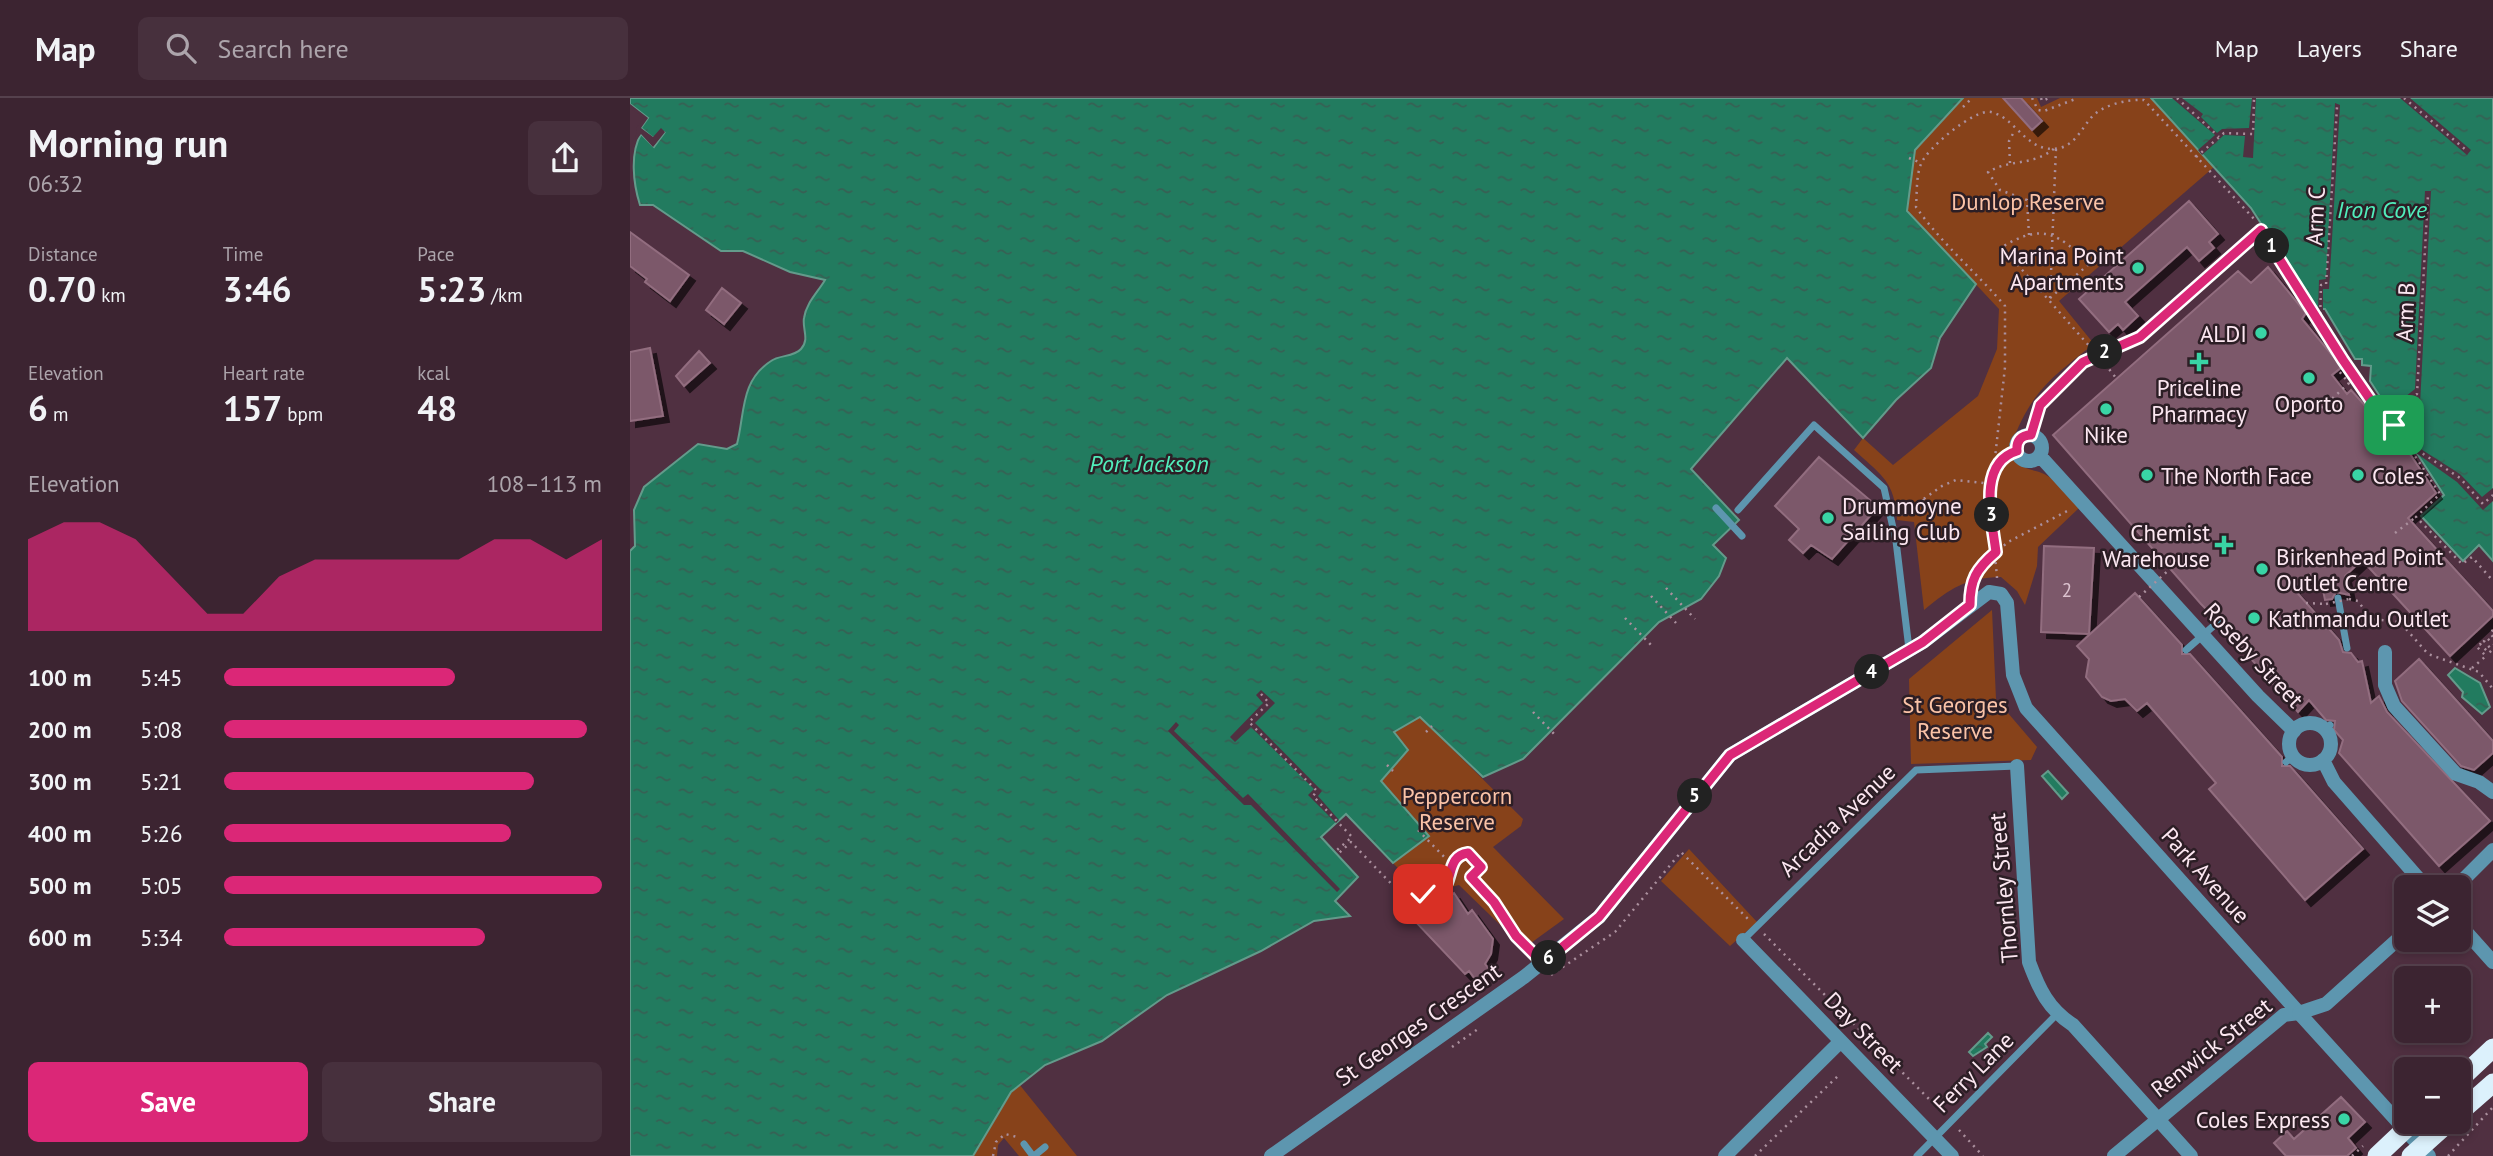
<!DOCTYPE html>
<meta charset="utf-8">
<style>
body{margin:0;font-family:"PT Sans",sans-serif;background:#47303d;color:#f1f3f6;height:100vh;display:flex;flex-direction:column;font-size:26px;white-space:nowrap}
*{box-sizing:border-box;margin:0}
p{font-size:23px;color:#aca4ab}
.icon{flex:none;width:38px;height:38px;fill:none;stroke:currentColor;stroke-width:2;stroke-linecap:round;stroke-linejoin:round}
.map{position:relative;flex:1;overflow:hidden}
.side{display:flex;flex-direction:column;background:#3c2431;width:630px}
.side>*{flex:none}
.fabs{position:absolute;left:1764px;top:777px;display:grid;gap:14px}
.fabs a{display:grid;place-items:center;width:77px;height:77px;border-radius:10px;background:#3c2431;box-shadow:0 4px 10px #0003,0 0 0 2px #55414d;font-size:35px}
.pin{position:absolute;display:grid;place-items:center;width:60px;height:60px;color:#fff;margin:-30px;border-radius:14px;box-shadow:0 4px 10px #0006}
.km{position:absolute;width:35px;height:35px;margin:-18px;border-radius:50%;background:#222;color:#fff;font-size:19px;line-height:35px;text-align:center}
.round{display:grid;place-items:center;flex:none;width:74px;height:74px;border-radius:10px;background:#47303d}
.headline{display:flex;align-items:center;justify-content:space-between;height:119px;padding:0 28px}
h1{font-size:38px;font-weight:600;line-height:52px}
.metrics{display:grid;grid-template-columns:repeat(3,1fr);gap:10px;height:119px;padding:7px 28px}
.metrics div{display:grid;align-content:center}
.metrics b{font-size:35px;font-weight:600}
.metrics small{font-size:19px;font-weight:400}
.metrics p{font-size:19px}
.chart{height:196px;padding:14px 28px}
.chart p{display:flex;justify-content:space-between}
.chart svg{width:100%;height:126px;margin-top:7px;fill:#db2777;opacity:.7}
.primary-button{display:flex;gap:14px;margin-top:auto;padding:14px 28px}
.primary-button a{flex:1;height:80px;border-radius:10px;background:#db2777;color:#fff;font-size:28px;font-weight:600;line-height:80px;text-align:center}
.primary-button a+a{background:#47303d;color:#f1f3f6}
ul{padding:0 28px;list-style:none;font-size:23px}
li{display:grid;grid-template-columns:112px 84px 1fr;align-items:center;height:52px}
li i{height:18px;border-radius:9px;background:#db2777}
header{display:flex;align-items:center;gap:42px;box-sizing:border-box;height:98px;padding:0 35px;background:#3c2431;border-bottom:2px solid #55414d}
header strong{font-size:33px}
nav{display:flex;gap:38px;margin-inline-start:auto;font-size:24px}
.search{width:490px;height:63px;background:#47303d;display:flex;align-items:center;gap:18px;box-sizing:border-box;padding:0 24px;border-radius:10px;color:#aca4ab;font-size:26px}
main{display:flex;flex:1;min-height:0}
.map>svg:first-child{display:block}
</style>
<header>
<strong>Map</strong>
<div class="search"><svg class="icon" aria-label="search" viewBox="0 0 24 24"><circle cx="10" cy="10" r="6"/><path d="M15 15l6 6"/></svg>Search here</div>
<nav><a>Map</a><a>Layers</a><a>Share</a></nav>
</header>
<main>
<section class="side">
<div class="headline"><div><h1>Morning run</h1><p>06:32</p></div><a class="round"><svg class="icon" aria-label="share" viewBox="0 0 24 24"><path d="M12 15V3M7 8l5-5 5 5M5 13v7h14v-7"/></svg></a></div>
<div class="metrics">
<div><p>Distance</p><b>0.70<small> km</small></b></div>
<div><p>Time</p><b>3:46</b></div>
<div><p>Pace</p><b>5:23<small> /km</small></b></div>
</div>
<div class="metrics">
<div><p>Elevation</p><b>6<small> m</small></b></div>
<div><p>Heart rate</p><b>157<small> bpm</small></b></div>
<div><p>kcal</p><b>48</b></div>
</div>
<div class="chart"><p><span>Elevation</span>108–113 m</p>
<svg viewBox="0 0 160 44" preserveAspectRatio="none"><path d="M0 44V12L10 6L20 6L30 12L40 25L50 38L60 38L70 25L80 19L90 19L100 19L110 19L120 19L130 12L140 12L150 19L160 12V44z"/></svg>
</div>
<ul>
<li><b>100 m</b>5:45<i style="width:61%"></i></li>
<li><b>200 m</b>5:08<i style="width:96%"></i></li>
<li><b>300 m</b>5:21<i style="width:82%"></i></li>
<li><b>400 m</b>5:26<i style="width:76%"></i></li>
<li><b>500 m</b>5:05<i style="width:100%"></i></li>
<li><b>600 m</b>5:34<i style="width:69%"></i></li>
</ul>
<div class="primary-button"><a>Save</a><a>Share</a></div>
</section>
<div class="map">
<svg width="1863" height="1058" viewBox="0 0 1863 1058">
<defs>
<pattern id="water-ripples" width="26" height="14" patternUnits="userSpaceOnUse" patternTransform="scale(1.75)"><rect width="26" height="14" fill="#227b5f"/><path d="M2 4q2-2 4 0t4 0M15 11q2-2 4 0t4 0" fill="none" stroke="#376054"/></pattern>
<filter id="shadow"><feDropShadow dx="6" dy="6" stdDeviation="0" flood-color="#0009"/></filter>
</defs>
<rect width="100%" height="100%" fill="#503041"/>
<path fill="#87421a" d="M1333,0H1407L1411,9L1430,0H1521L1584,69L1429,203L1464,246C1419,281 1400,295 1380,350C1389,378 1405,367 1422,381C1432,389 1440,401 1449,410L1408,449L1407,468L1395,507L1387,493L1371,479C1335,480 1321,490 1294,512L1284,424L1267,422C1265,383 1251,377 1224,352L1233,340L1263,367L1348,298L1367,251L1369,211L1277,113L1285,52Z
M1362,512L1366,601L1407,649L1401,662L1281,666L1279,581Z
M790,619L893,721L891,728L863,749L934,821L894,850L829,787L796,796L793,789L788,791L763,765L792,743L751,683L777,652L764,634Z
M1059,751L1127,824L1100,848L1031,783Z
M389,986L447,1058H389L374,1040L368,1047L367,1058H343L373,1004Z"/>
<path fill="url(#water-ripples)" stroke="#639b8b" stroke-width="2" d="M0,0H1333L1285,52L1277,113L1346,186L1310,240L1301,270L1266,302L1233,340L1157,260L1061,371L1109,422L1083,447L1096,460L1089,478L1071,501L1029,524L893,661L853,679L790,619L764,634L778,652L751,683L799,738L763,765L716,716L691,739L728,779L705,803L720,818L684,823L631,853L537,897L472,943L415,967L381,994L343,1058H0V453L5,448L4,412L14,389L68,346L97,351L107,346C115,315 110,283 141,263C149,257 164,259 171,251C180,241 172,231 174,220C176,205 188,194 195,182L160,174L113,153H91L23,107H10C3,85 0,55 11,36L24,49L35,34L23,40L11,30L18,20L0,6Z
M1521,0H1863V463L1849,447L1833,463L1791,418L1814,397L1740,283L1741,268L1732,267V261H1725L1695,211H1686L1621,110Z
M1825,570L1850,585L1860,609L1852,616L1832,599L1833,594L1818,577Z
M1418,673L1438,695L1432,701L1412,678Z
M1358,935L1362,939L1355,946L1357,949L1343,958L1339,954Z"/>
<path fill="#503041" d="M1542,0H1552L1573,16L1571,19L1587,35L1592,31L1619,30L1622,0H1626L1623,60L1613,59L1615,38L1594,37L1572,57L1568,52L1585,37Z
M1770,0H1780L1841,52L1837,57Z
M1705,5L1710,7L1699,191H1693V215H1688L1689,182L1696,181Z
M0,6L18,20L11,30L23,39L31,30L35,34L23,49L11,36L5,44L7,29L14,20L0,10Z
M1795,93H1801L1789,326H1784L1783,304L1759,319L1756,314L1785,291Z
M1772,339L1830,376L1852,399L1863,390V403L1853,412L1827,384L1782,352Z
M631,592L645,605L625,625L692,693L688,698L709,722L706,725L678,697L684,691L621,629L605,644L600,639L633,605L626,597Z
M546,624L549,627L544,633L613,700L618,696L710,791L707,794L621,707H614L538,633Z"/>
<path fill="#7c586a" stroke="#926d7f" stroke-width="2" filter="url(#shadow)" d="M1373,0H1391L1412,23L1402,32Z
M1559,103L1588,136L1579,144L1584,150L1569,163L1557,149L1495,204L1508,218L1493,232L1488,226L1479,234L1449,201Z
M0,134L59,177L40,203L15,184L17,181L0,168Z
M1638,169L1676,215L1672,221L1712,269L1702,277L1717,296L1721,292L1763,339L1766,335L1806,395L1778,420L1863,513V518L1820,558L1732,462L1715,478L1719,497L1706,494L1702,501L1695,502L1692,487L1680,476L1663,490L1709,542L1713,554L1721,555L1728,564L1732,563L1741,605L1749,598L1757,614L1860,723L1809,768L1709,655L1713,642L1704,632L1705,623L1696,622L1679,602L1668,614L1592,528V520L1584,519L1571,506L1423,337L1608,173L1621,185Z
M92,190L111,205L94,226L76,212Z
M20,250L33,318L0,323V254Z
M69,253L80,265L54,288L46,278Z
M1189,359L1248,409L1202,461L1181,447L1173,455L1159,442L1169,431L1145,408Z
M1414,448L1464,450L1459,536L1411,534Z
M1505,495L1552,547V556H1560L1652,659V668H1660L1733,751L1675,802L1579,691L1586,685L1517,605L1507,613L1495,601L1481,603L1472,599L1456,579L1459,561L1447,548Z
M1789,561L1863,643V655L1844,672L1831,668L1772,603L1765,583Z
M824,795L838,816L842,812L863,841L861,856L855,866L859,871L845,881L839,873L835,876L783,821Z
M1711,999L1735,1024L1718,1040L1726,1050L1717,1058H1656L1644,1045L1657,1033L1664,1041Z"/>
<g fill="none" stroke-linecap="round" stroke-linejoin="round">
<path stroke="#ab909e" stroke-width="2.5" stroke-dasharray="2 5" stroke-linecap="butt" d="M1402,0L1408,12L1414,13L1448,0
M1411,0L1412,3L1419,0
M1547,0L1589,39
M1774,0L1836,52
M1333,9L1342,0
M1566,59L1594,35L1623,36L1624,0
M1279,60L1291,65
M1380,65L1379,43L1385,32
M1399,137L1397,102L1370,92L1358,74C1382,60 1403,69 1426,49
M1636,140L1713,262L1744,307L1756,314L1810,396L1786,419L1832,466L1842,459L1863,483
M1420,200L1459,166C1429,136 1413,124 1372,149L1461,250
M1420,200L1426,50
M1690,223L1691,187H1696L1707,9
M1475,266L1486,280
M1692,310L1719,285L1708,272
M1757,316L1787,296L1798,97
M1781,348L1830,380L1853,406L1863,397
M1364,369L1375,269V208C1346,174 1311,145 1286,109C1287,96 1286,78 1291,66C1296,51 1345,10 1361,14C1387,20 1397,57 1430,50C1445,46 1451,32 1460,21C1471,7 1497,1 1514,2L1625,122
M1293,401L1298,409
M1271,417L1312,388L1326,382L1362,386
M1765,435L1786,419
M1367,480C1365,447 1352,401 1365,369C1368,359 1378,356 1387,353
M1036,490L1065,521
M1340,490L1346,472L1378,444L1441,411
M1021,498L1046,525
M1719,501L1728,503L1741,521L1770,524L1798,556L1849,574L1863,591
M1676,505L1696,506
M995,520L1021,547
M1863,532L1860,535L1863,539
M1842,570L1856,558L1847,549L1850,546L1859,555L1862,552L1854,543L1857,540L1863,546
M631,596L639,605L619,624L687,693L683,698L722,739L707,752L709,755L721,744L774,799L817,785L823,768L787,731
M903,614L927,639
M796,634L802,628
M757,667L763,673
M822,766L834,755L851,769L841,779L864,804L881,829
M791,793L804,807
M1134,836L1315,1017
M921,877L985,834L1051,754L1119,822
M822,949L848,931
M1329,1032L1353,1058
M363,1058L366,1044L375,1036L387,1039
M1125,1058L1210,976
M1722,1058L1733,1048
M1818,1058L1863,1009"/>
<path stroke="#5d96af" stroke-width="7" d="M1401,337L1410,307L1453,264L1510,239L1631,132
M1086,410L1112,438
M1108,412L1184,327L1254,390L1266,443L1279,551
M1708,500L1717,550
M1695,632L1700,627
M1656,664L1663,658
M886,838L912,865
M1113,842L1286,672L1387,668
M394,1046L403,1058
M404,1058L415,1049
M1287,1058L1426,917"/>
<path stroke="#5d96af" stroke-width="14" d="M1386 350a13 13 0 1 1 26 0a13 13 0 1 1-26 0Z
M1410,358L1628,598L1664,633
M1755,554V587L1764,608L1826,676L1849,684L1863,694
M1387,668L1399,864C1409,891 1418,911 1443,927L1561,1058
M1829,826L1863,864
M1113,842L1322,1058
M641,1058L894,879L969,819L1100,657L1293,544L1359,494L1371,496L1377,505L1383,577L1396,610L1669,915
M1095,1058L1210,944
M1484,1058L1654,917L1669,915"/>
<path stroke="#5d96af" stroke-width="14" d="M1659 646a21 21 0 1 1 42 0a21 21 0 1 1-42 0Z
M1693,662L1704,684L1796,789
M1799,789L1811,785L1822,789
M1826,789L1863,752
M1776,834L1696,906L1669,915L1799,1058"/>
<path stroke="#dcf1fc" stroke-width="19" d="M1829,982L1863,950
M1829,1015L1863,985
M1747,1058L1783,1024
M1781,1058L1819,1024"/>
<path stroke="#ab909e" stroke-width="2.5" stroke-dasharray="2 5" stroke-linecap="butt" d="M1509,499L1541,470
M1696,506L1719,501"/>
<path stroke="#5d96af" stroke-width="7" d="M1556,552L1588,524"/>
</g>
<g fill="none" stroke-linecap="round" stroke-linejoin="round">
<g stroke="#fff" stroke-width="14">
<path id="route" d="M793,796L791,793L817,785C822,771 822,757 838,755L851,769L841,779L864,804L886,838L913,865L969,819L1100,657L1293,544L1340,507C1340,482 1346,471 1366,454C1362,422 1347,365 1387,353C1386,343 1391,337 1401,337L1410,307L1453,264L1510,239L1631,132L1713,262L1744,307L1756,314L1764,327"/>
</g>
<use href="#route" stroke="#db2777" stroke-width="9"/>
</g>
<g fill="#39d4a5" stroke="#2c1e25" stroke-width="2.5">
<circle cx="1508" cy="170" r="7"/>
<circle cx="1631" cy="235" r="7"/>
<path d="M1565.5 253.5h7v7h7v7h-7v7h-7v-7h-7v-7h7z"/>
<circle cx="1679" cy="280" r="7"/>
<circle cx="1476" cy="311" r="7"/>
<circle cx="1517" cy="377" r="7"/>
<circle cx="1728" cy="377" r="7"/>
<circle cx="1198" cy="420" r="7"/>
<path d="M1590.5 436.5h7v7h7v7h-7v7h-7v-7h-7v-7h7z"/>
<circle cx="1632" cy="471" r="7"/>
<circle cx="1624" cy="520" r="7"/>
<circle cx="1714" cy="1021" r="7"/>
</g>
<g text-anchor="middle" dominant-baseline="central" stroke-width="5" stroke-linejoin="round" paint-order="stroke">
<g font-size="19" fill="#dcc3cf">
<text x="1437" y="492">2</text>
</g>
<g font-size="23" fill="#fbc3a7" stroke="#2c1e25">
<text x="1398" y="103">Dunlop Reserve</text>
<text x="1325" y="606">St Georges<tspan x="1325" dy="26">Reserve</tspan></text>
<text x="827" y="697">Peppercorn<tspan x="827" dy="26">Reserve</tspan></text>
</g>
<g font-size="23" fill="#fce7f1" stroke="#2c1e25">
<text transform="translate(1685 118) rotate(-87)">Arm C</text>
<text transform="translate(1775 214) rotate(-87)">Arm B</text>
<text transform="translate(1624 557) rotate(47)">Roseby Street</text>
<text transform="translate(1207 722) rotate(-44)">Arcadia Avenue</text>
<text transform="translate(1576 777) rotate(48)">Park Avenue</text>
<text transform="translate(1373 790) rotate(-95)">Thornley Street</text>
<text transform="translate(788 926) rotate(-35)">St Georges Crescent</text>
<text transform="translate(1234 934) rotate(46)">Day Street</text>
<text transform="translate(1581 949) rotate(-38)">Renwick Street</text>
<text transform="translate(1343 974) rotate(-45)">Ferry Lane</text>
</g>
<g font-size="23" fill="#fce7f1" stroke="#2c1e25" text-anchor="start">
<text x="1494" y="157" text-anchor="end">Marina Point<tspan x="1494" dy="26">Apartments</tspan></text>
<text x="1617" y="235" text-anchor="end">ALDI</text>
<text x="1569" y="289" text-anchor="middle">Priceline<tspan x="1569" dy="26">Pharmacy</tspan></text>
<text x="1679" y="305" text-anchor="middle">Oporto</text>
<text x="1476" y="336" text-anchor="middle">Nike</text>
<text x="1531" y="377">The North Face</text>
<text x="1742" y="377">Coles</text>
<text x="1212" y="407">Drummoyne<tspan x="1212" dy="26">Sailing Club</tspan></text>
<text x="1580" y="434" text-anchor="end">Chemist<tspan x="1580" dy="26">Warehouse</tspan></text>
<text x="1646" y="458">Birkenhead Point<tspan x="1646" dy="26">Outlet Centre</tspan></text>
<text x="1638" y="520">Kathmandu Outlet</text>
<text x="1700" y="1021" text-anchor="end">Coles Express</text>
</g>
<g font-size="24" font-style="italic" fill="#51edbb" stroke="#2c1e25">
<text x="1752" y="111">Iron Cove</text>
<text x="519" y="365">Port Jackson</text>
</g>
</g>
</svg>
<div class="fabs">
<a><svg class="icon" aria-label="layers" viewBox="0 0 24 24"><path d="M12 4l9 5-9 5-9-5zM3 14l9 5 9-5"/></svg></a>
<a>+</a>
<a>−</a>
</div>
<div class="pin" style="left:1764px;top:327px;background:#1e9e55"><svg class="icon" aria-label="arrive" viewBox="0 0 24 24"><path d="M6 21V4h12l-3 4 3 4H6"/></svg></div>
<div class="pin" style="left:793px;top:796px;background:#d93025"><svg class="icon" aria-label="check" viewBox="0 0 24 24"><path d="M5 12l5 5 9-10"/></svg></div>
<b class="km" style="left:1642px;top:148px">1</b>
<b class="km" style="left:1475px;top:254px">2</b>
<b class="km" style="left:1362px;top:417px">3</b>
<b class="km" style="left:1242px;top:574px">4</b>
<b class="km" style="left:1065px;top:698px">5</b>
<b class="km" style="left:919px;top:860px">6</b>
</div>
</main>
